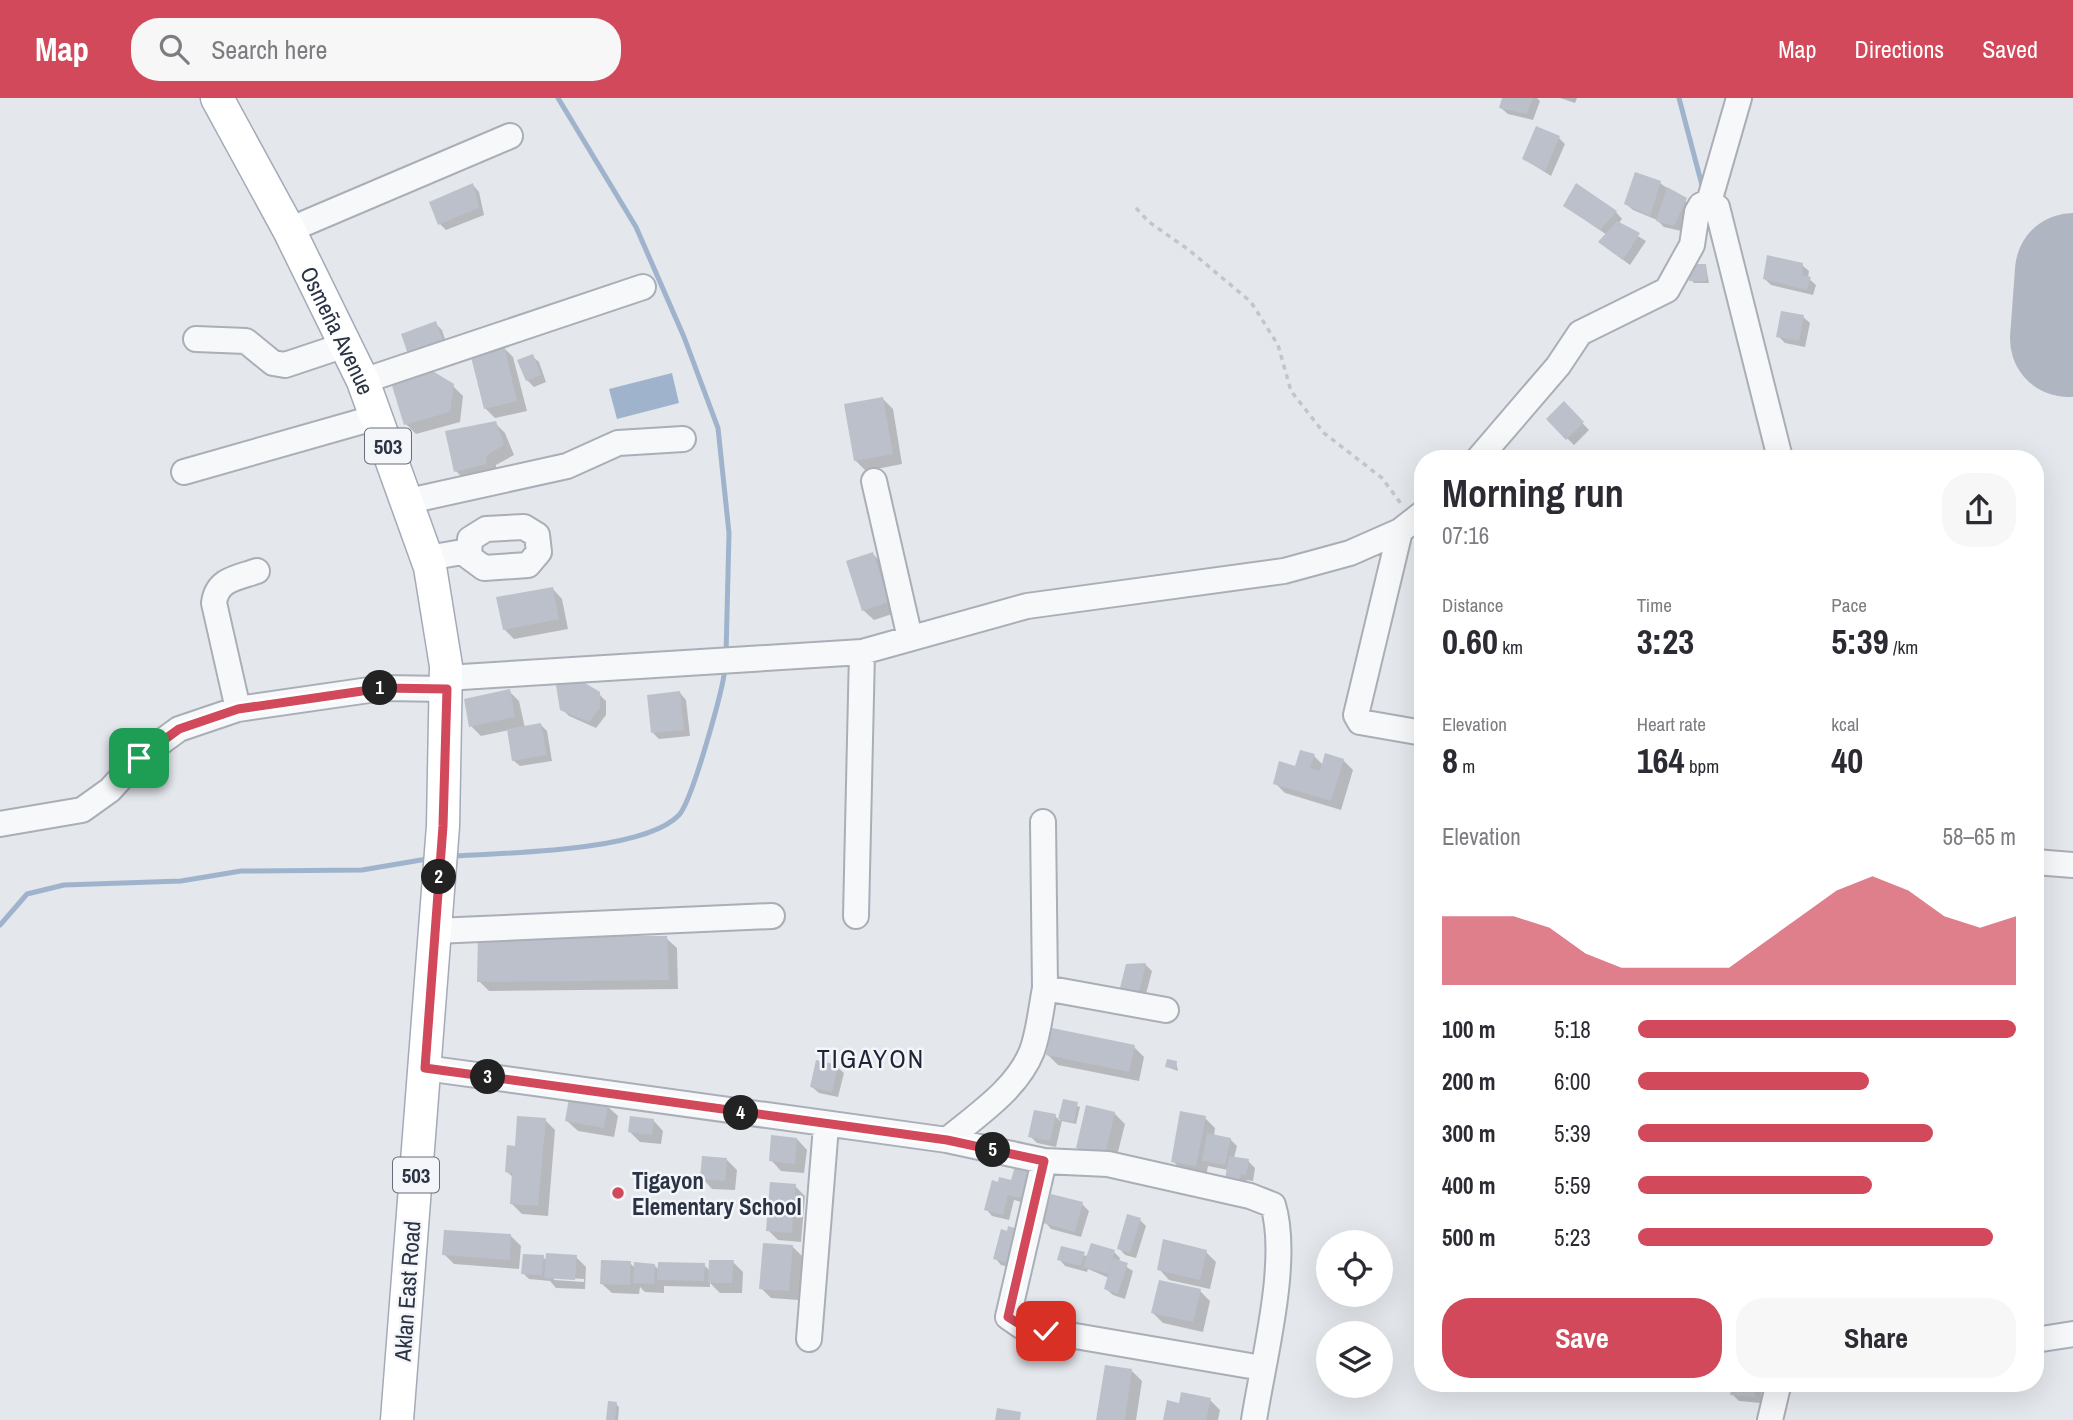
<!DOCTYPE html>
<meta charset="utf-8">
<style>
body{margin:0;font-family:"Archivo Narrow",sans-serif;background:#f7f7f7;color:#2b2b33;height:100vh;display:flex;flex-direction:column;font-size:26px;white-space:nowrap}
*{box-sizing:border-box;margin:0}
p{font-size:23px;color:#7c7c81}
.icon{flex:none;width:38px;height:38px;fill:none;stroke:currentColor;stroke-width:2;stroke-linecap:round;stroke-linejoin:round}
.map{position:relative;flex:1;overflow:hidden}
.side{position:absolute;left:1414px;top:352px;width:630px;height:942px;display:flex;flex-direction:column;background:#fff;border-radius:28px;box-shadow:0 7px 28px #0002}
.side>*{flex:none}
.controls{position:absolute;left:1316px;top:1132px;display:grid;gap:14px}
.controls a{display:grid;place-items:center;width:77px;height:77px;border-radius:50%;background:#fff;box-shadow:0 7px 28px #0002;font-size:35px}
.pin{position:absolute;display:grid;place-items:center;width:60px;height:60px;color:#fff;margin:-30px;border-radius:14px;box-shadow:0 4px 10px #0006}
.km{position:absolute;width:35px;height:35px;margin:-18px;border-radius:50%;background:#222;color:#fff;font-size:19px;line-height:35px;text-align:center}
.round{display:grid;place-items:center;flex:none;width:74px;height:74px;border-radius:28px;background:#f7f7f7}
.head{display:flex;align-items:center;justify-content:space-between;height:119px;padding:0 28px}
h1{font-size:38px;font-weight:700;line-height:52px}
.figures{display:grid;grid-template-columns:repeat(3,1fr);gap:10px;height:119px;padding:7px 28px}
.figures div{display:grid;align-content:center}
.figures b{font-size:35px;font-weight:700}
.figures small{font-size:19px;font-weight:400}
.figures p{font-size:19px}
.chart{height:196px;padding:14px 28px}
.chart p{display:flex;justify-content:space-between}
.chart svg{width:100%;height:126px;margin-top:7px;fill:#d1495b;opacity:.7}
.cta{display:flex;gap:14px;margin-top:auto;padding:14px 28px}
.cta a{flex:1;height:80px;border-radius:28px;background:#d1495b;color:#fff;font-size:28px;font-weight:700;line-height:80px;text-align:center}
.cta a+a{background:#f7f7f7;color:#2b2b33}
ul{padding:0 28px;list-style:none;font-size:23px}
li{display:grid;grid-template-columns:112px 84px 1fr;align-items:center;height:52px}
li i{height:18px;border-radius:9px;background:#d1495b}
header{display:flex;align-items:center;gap:42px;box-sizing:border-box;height:98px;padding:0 35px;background:#d1495b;color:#fff}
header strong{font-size:33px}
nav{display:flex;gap:38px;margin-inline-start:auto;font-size:24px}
.search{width:490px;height:63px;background:#f7f7f7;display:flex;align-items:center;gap:18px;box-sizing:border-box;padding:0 24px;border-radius:28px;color:#7c7c81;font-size:26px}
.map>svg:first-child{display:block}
</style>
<header>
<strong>Map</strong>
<div class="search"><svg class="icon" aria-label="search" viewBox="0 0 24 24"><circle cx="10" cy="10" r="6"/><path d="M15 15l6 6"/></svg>Search here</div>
<nav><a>Map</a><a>Directions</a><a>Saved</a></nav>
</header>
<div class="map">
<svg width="2073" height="1322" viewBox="0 0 2073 1322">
<rect width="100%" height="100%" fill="#e4e7ec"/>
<path fill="#9fb4cc" d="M672,275L679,305L617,321L609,291Z"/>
<path fill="#0003" fill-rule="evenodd" d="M1504,0H1537L1540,3L1533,22L1508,16L1501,10Z
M1560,0H1577L1575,5Z
M1559,40L1565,46L1551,78L1524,61Z
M1660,85L1692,108L1681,133L1664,129L1657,122L1633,112L1626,106Z
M473,87L479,94L484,117L446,132L440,126Z
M1565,108L1616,114L1622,121L1618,126L1646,143L1630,167L1607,150V137Z
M1802,167L1809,173L1808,180L1816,187L1813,197L1771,187L1765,181Z
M1706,168L1709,185H1694L1691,182Z
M1803,219L1810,225L1805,249L1785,245L1778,238Z
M435,225L442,232L449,253L417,265Z
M503,249L513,259L527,313L495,320L485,310Z
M532,258L539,264L546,284L534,289L527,282Z
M453,288L463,298L460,324L416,336L406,326Z
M883,301L893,311L902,366L866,373L855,362Z
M1564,306L1589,332L1574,347L1548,321Z
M495,325L505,335L514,357L496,367V376L466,383L456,373Z
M873,456L883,466L898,514L874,522L863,512Z
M552,490L562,501L568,531L514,541L504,531Z
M509,593L519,603L525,630L541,627L547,633L552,663L520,668L513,662L509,632L481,638L471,628Z
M680,595L686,602L690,638L659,641L653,635Z
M599,596L606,603V617L596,630L569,618L562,611Z
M1314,658L1323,667L1343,662L1353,672L1341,712L1285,695L1275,685Z
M1423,745V762L1418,758Z
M666,840L677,850L678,891L489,893L479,883Z
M1145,866L1152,873L1144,904L1128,900Z
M1134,949L1144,959L1139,983L1058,967L1048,957Z
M1176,964L1178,973L1167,969Z
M837,969L844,975L838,999L819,995L812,989Z
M1064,1003L1080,1009L1076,1026L1062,1023L1056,1049L1037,1045L1030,1038L1055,1018L1060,1023Z
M607,1008L618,1018L614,1039L578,1033L567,1023Z
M1114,1015L1125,1026L1115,1066L1088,1060L1078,1050Z
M1205,1020L1215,1030L1214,1038L1230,1041L1237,1048L1234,1060L1248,1063L1255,1070L1253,1083L1247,1082L1246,1089L1233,1087L1228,1072L1208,1068L1206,1078L1183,1074L1173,1063Z
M545,1022L555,1032L548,1118L522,1116L511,1105L514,1080L506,1073L516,1050Z
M653,1022L663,1033L661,1046L640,1044L630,1034Z
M797,1041L807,1052L804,1075L781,1073L771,1062Z
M727,1062L737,1072L735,1092L712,1091L702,1080Z
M999,1086L1033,1107L1014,1102L1009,1122L992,1118L986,1111Z
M795,1088L805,1098L801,1144L778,1142L768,1132Z
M1082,1106L1089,1113L1081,1139L1051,1131L1045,1124Z
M1140,1122L1146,1128L1136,1160L1125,1157L1119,1150Z
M1021,1133L1018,1171L1001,1167L995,1160Z
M511,1138L521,1148L519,1171L454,1166L444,1156Z
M792,1148L803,1159L799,1202L771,1200L761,1190Z
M1114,1154L1120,1160L1119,1164L1133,1173L1125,1201L1113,1197L1106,1191L1109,1180L1088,1171L1087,1174L1065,1168L1059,1161Z
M1206,1154L1216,1164L1210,1191L1169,1182L1159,1171Z
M543,1159L547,1163L576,1159L586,1169L585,1191L556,1190L550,1183L529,1181L523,1175ZM554,1179L584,1181V1184L554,1182Z
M733,1164L743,1174L742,1195H720L710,1185V1189L664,1188V1195L645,1194L640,1189L639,1196L612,1195L601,1185L630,1165L635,1170L654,1167L659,1172L704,1167L710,1173Z
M1200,1193L1210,1203L1203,1234L1163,1225L1153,1215Z
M1132,1273L1142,1283L1136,1322H1098Z
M1756,1285L1762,1291L1761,1305L1739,1303L1732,1296Z
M1210,1302L1220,1312L1218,1322H1165L1180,1307Z
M616,1306L619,1309L618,1322H608Z"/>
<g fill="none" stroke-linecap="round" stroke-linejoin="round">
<path stroke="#9fb4cc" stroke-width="5" d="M558,0L636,129L684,239L718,330L729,435L726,556
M1679,0L1703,91
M451,758C503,755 644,754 679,717C692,703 723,592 725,570
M0,827L27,796L64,787L181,783L241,773L362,772L427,761"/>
<path stroke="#b0b6c1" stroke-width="116" d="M2068,241L2073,173"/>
</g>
<path fill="#bbc0ca" d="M1502,0H1533L1527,16L1499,10Z
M1536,28L1560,38L1545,73L1522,61Z
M1635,74L1661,83L1650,118L1624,106Z
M473,85L479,110L438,127L429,104Z
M1576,85L1617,113L1600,132L1563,108Z
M1667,89L1687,100L1674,128L1656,123Z
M1617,123L1640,135L1623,162L1598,144Z
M1767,157L1803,165L1802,177L1811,179L1807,192L1763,181Z
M1689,166H1706L1707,183H1689Z
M1781,213L1804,217L1799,243L1776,239Z
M436,223L444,247L409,259L401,236Z
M504,247L517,303L484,311L470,255Z
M533,256L541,277L526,283L517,262Z
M426,269L454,286L450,314L404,327L390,281Z
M883,299L893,356L854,363L844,306Z
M1564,303L1584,324L1566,342L1546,321Z
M496,323L504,347L487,357L486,366L454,374L445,333Z
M873,454L889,504L862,513L846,463Z
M553,489L559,521L503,532L496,499Z
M580,582L600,594V610L589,624L560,612L556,587Z
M510,591L515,619L469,629L464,601Z
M680,593L684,632L651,635L647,597Z
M541,625L547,657L512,663L507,631Z
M1300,652L1315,656L1310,670L1320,673L1325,655L1344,661L1331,703L1273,686L1279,663L1295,668Z
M478,837L667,838L669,882L477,884Z
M1146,865L1138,898L1119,894L1126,866Z
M1052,930L1135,947L1129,974L1046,957Z
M1167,961L1177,963L1176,971L1165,969Z
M816,962L838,967L832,994L810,989Z
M569,1000L608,1007L604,1030L565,1023Z
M1063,1001L1078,1004L1074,1024L1058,1021Z
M1086,1007L1115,1014L1105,1057L1076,1050Z
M1034,1012L1056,1016L1050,1043L1028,1039Z
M1180,1013L1206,1018L1196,1068L1171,1064Z
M517,1018L546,1020L538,1108L510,1106L512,1075L505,1074L507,1047L515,1048Z
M630,1018L654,1021L652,1037L628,1034Z
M1207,1035L1231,1040L1225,1067L1202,1063Z
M771,1037L797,1040L795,1066L769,1063Z
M702,1058L727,1060L725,1083L700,1081Z
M1229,1058L1249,1061L1246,1077L1241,1076L1239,1083L1225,1081Z
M1017,1061L1036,1066L1027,1102L1008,1097L1003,1117L984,1112L992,1082L998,1084L999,1079L1011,1082Z
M770,1084L796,1086L792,1135L766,1133Z
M1051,1096L1083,1104L1075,1134L1043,1125Z
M1127,1116L1141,1120L1130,1155L1117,1151Z
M1008,1128L1021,1132L1012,1166L993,1161L1001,1131L1007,1133Z
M444,1132L511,1136L510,1162L442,1157Z
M1163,1141L1207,1152L1200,1182L1157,1172Z
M763,1145L793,1147L789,1193L759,1191Z
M1091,1145L1115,1152L1108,1176L1083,1169Z
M1061,1148L1085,1154L1081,1168L1057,1162Z
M546,1155L577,1157L575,1182L544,1180Z
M523,1156L544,1157L542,1177L521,1176Z
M1113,1160L1128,1165L1118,1196L1104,1191Z
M601,1162L631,1163L630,1187L600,1186Z
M709,1162H734L732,1185H708Z
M634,1164L655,1166L654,1186L633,1185Z
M658,1164L705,1165L704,1183L657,1182Z
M1159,1182L1201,1191L1193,1224L1151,1215Z
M1105,1267L1132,1271L1125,1322H1096Z
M1732,1284H1756L1755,1299L1730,1297Z
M1181,1294L1211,1300L1206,1322H1163L1167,1302L1179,1305Z
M608,1303L617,1304L615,1322H606Z
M997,1310L1021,1314L1020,1322H995Z"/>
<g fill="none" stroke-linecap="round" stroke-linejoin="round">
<g stroke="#a9aeb7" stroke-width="28">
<path id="minor" d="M1709,104L1739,0
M289,132L510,38
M196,241L246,243L273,265L285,267L345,247
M363,283L643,189
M1479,360L1558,268L1580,235L1667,192L1692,147L1697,114L1701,107L1709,104L1717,109L1780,360
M184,374L377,319
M874,383L910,540
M409,403L567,368L618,345L683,341
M524,429L537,437L539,454L528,467L484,470L469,459L470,441L486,431Z
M1400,433L1356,617L1360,624L1423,635
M428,460L468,453
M446,580L862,554L1027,508L1284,473L1350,455L1400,433L1423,415
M238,611L214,505C217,481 237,480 257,473
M1043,724L1045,890
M0,726L82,712L110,692L139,660L179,631L238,611L383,590L447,591
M2035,764L2073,767
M856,818L862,554
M435,833L772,818
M425,970L947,1042L1044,1063L1108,1066L1250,1098L1273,1107C1290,1163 1263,1263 1254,1322
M947,1042C977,1017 1017,991 1032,953C1039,934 1041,910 1045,890L1166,912
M1044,1063L1008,1219L1021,1228L1046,1233L1262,1270
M809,1241L826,1028
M2035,1242L2073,1236
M1770,1322L1779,1284"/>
</g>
<g stroke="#a3abb8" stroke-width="35">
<g id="major">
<path id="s1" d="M217,0L289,132L363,283L430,469L446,568L443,728L397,1322"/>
</g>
</g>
<path stroke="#c2c5cb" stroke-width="3.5" stroke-dasharray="5 5" stroke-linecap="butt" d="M1136,110L1149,124L1189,152L1251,204L1278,247L1291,293L1324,335L1382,380L1402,407"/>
<use href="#minor" stroke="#f7f8fa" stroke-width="24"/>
<use href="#major" stroke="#fff" stroke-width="32"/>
</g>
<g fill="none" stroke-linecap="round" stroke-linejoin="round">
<g stroke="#fff" stroke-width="14">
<path id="route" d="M139,660L179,631L238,611L383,590L447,591L443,728L425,970L947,1042L1044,1063L1008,1219L1021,1227L1046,1233"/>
</g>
<use href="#route" stroke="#d1495b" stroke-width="9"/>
</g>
<circle fill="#d1495b" stroke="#f4f6f9" stroke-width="2.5" cx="618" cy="1095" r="7"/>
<g text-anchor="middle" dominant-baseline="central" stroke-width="5" stroke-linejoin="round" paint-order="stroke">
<g fill="#f4f6f9" stroke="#676e7b" stroke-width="2">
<rect x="365" y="330.5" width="46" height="35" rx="5"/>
<rect x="393" y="1059.5" width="46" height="35" rx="5"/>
</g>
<g font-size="21" font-weight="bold" fill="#2b3445">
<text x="388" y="348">503</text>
<text x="416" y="1077">503</text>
</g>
<g font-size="23" fill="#2b3445" stroke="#f4f6f9">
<text stroke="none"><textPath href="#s1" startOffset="262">Osmeña Avenue</textPath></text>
<text transform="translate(407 1193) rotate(-86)">Aklan East Road</text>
</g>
<g font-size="23" font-weight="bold" fill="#2b3445" stroke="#f4f6f9" text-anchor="start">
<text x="632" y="1082">Tigayon<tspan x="632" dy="26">Elementary School</tspan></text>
</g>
<g font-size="26" letter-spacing="2" fill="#1d2536" stroke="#f4f6f9">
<text x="871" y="960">TIGAYON</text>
</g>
</g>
</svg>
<div class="controls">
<a><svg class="icon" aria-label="locate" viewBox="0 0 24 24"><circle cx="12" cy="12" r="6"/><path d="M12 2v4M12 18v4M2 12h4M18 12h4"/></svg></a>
<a><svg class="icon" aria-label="layers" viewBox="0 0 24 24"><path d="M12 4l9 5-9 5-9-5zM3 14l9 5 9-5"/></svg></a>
</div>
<div class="pin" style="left:139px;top:660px;background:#1e9e55"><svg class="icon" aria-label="arrive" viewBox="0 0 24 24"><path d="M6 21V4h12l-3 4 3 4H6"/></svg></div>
<div class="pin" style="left:1046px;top:1233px;background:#d93025"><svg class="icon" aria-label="check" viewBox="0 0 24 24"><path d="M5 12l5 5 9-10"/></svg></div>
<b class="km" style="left:380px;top:590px">1</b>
<b class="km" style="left:439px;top:779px">2</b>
<b class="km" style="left:488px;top:979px">3</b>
<b class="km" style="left:741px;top:1015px">4</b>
<b class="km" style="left:993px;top:1052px">5</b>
<section class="side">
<div class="head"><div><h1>Morning run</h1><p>07:16</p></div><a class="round"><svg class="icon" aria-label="share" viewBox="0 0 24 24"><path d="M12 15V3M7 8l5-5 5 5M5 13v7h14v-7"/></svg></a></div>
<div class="figures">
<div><p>Distance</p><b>0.60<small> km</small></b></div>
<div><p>Time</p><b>3:23</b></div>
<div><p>Pace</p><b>5:39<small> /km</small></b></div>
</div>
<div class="figures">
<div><p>Elevation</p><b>8<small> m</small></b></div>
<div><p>Heart rate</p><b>164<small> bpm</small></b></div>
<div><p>kcal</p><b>40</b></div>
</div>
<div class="chart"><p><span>Elevation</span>58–65 m</p>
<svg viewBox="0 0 160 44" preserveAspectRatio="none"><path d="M0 44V20L10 20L20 20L30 24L40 33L50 38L60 38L70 38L80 38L90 29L100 20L110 11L120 6L130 11L140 20L150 24L160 20V44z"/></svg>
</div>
<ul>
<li><b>100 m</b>5:18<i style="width:100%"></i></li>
<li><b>200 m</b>6:00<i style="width:61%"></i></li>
<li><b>300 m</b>5:39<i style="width:78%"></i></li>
<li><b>400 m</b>5:59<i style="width:62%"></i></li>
<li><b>500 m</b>5:23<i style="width:94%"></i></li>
</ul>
<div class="cta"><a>Save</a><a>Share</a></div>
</section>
</div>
